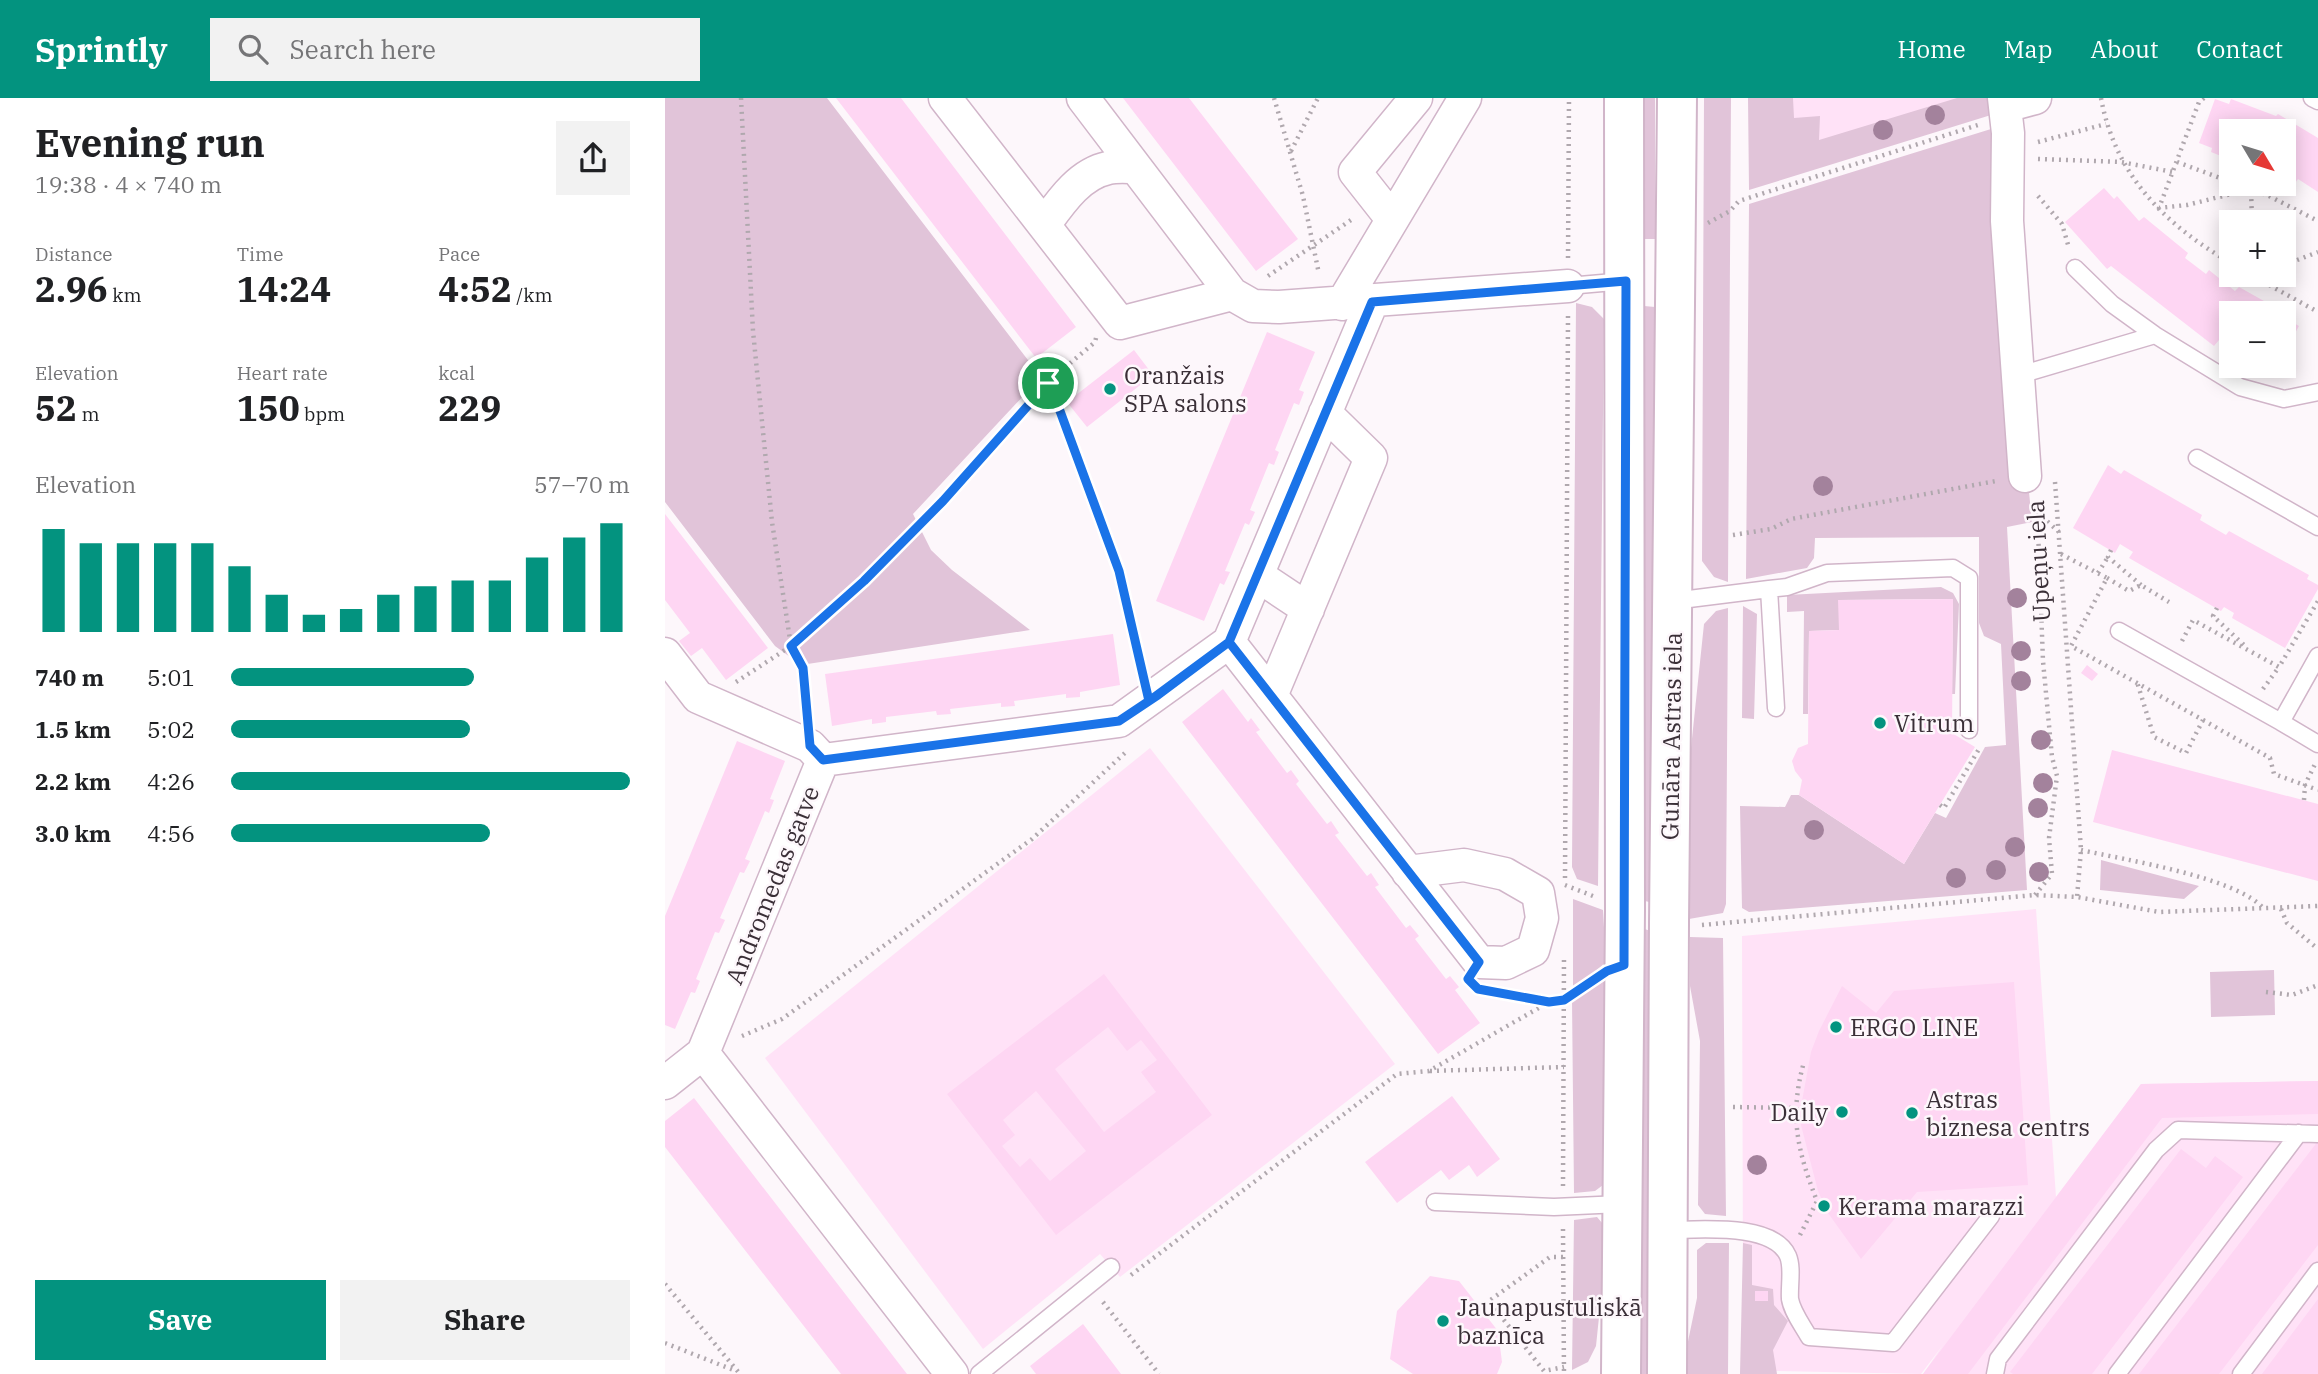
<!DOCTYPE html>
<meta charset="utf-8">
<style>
body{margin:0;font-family:"IBM Plex Serif",serif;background:#f2f2f2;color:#202124;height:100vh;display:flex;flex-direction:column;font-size:26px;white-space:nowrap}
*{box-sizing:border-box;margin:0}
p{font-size:23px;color:#757577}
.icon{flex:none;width:38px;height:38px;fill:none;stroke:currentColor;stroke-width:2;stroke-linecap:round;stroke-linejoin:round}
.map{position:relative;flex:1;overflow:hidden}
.drawer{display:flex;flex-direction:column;background:#fff;width:665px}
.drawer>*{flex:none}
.needle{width:46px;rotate:128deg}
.buttons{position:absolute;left:1554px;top:21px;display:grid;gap:14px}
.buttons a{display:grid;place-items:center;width:77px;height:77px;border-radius:0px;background:#fff;box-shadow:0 4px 18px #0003;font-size:35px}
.pin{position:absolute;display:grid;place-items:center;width:60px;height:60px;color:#fff;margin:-30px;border:4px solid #fff;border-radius:50%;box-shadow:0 2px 7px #0007}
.round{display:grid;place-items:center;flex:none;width:74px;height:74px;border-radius:0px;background:#f2f2f2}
.head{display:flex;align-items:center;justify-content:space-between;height:119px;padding:0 35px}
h1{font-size:38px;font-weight:700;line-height:52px}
.metrics{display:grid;grid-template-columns:repeat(3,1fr);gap:10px;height:119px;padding:7px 35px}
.metrics div{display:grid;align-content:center}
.metrics b{font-size:35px;font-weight:700}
.metrics small{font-size:19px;font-weight:400}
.metrics p{font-size:19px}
.chart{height:196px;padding:14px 35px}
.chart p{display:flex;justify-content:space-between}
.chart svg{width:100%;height:126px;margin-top:7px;stroke:#03937f;stroke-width:6}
.button{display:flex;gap:14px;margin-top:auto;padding:14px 35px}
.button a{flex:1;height:80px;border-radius:0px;background:#03937f;color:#fff;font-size:28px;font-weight:700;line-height:80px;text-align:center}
.button a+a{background:#f2f2f2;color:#202124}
ul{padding:0 35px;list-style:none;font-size:23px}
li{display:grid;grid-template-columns:112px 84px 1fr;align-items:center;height:52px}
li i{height:18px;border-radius:9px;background:#03937f}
header{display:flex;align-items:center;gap:42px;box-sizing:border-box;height:98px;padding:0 35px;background:#03937f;color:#fff}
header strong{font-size:33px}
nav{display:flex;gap:38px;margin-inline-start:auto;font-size:24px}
.search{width:490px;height:63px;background:#f2f2f2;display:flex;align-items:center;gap:18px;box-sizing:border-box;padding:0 24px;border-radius:0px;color:#757577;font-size:26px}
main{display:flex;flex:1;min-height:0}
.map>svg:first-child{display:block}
</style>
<header>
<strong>Sprintly</strong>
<div class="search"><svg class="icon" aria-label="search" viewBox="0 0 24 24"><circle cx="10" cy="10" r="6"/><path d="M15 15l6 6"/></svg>Search here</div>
<nav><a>Home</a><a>Map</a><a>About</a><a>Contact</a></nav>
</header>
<main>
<section class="drawer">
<div class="head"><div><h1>Evening run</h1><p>19:38 · 4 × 740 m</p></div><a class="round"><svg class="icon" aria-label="share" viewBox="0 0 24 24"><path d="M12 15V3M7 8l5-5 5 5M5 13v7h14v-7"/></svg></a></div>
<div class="metrics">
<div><p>Distance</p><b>2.96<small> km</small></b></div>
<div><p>Time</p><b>14:24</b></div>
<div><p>Pace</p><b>4:52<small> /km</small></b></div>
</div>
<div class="metrics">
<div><p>Elevation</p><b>52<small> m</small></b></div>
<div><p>Heart rate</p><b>150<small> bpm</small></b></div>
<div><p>kcal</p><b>229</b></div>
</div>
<div class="chart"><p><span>Elevation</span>57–70 m</p>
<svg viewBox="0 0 160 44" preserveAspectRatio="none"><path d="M5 44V8M15 44V13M25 44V13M35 44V13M45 44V13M55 44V21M65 44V31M75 44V38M85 44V36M95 44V31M105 44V28M115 44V26M125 44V26M135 44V18M145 44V11M155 44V6"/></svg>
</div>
<ul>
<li><b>740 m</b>5:01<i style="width:61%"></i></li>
<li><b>1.5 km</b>5:02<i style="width:60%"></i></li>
<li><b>2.2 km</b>4:26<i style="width:100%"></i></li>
<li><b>3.0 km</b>4:56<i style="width:65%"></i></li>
</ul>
<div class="button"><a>Save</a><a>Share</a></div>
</section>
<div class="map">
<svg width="1653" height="1276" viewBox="0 0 1653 1276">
<rect width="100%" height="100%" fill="#fdf7fb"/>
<path fill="#ffe2f7" d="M1083,0H1312L1124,58Z
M485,650L730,966L455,1179L435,1156L318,1251L100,960Z
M1371,811L1391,1099L1476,986L1653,983V1276H1258L1278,1247L1256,1276L1109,1273L1078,1183L1077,838Z"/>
<path fill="#e1c4d9" d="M0,0H162L376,279L248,416L266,452L287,472L365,532L136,567L110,548L0,404Z
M979,0H990V141H978Z
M1039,0H1066L1063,484L1049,479L1037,463Z
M1083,0H1128L1129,20L1155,18L1154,42L1292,0H1325L1326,17L1084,92Z
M1326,31L1347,364L1353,389L1364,394L1367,424L1342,429L1362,792L1084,814L1077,810L1075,708L1120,709L1126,697H1134L1239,766L1270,715L1281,720L1320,649L1341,647L1336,546L1319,538L1314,525V439L1150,440L1149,460L1142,470L1081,481L1084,106Z
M911,205L927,209L939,221L933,788L912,781L907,769Z
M979,208L990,209L988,805L976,802Z
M1276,489L1288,495L1294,506L1290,596H1287L1288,501L1174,502V532L1144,533L1143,616H1138L1139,513L1122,514V497Z
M1078,508L1092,516L1089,621L1077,620Z
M1063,510L1061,806L1058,815L1024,821L1026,650L1039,526L1051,513Z
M1436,762L1534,788L1519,801L1435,792Z
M908,801L938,812L941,864L908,893Z
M977,830L988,834L986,1276H975Z
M1025,839L1058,840L1061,1118L1040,1116L1033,1107L1035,943L1025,888Z
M1609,872L1610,917L1546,919L1545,874Z
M942,881L938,1087L930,1093L909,1095L907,902Z
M932,1119L943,1132L931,1248L923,1264L907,1272L909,1122Z
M1041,1145H1064L1063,1276H1021V1253L1032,1200V1152Z
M1078,1145L1087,1147V1187L1108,1191L1109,1207L1123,1223L1108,1252L1112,1276H1075Z"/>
<path fill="#fed6f3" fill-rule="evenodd" d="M171,0H236L411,229L371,260Z
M458,0H524L633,141L591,173Z
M1550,1L1564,6L1566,1L1611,18L1613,16L1653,40V94L1633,81L1630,85L1619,78V33H1566V62L1546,54L1547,50L1534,45Z
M1439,90L1449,101L1452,98L1474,123L1479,119L1523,155L1520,160L1541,176L1544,172L1570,193L1574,189L1624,217L1622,221L1634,228L1619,255V215H1566V249L1554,242L1549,248L1446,168L1442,171L1400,124Z
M602,234L650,254L634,292L639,294L634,307L629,305L610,352L614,354L609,367L604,365L585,412L590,414L584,427L580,425L560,473L565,474L559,487L555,485L539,523L491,503Z
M469,252L488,277L422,329L402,304Z
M1443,367L1456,376L1459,372L1537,417L1535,422L1561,437L1564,433L1644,477L1642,481L1653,487V491L1620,550L1567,520L1569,515L1559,509L1556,513L1464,460L1468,454L1455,446L1450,455L1408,430Z
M0,416L103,550L61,582L37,550L26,558L14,543L25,535L0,502Z
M1288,501L1287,635L1310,649L1239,766L1134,697L1137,682L1130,673L1127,663L1133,650L1143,646L1144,533L1174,532L1173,502Z
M448,536L455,587L415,594V599L401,600V596L349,603L350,608L336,609V605L285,611L286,616L272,617L271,613L221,619V624L207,626V621L167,628L160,576Z
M1422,567L1433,576L1427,583L1416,575Z
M558,591L583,624L586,620L595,632L591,634L622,675L626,672L634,683L631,686L662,726L666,723L674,735L670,737L702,778L706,775L714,787L710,789L741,830L745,827L754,838L750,841L781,881L785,878L794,889L790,892L815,925L773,956L517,624Z
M72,643L120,663L105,701L109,702L104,715L100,713L80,761L85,763L79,775L75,774L55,820L60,822L54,835L50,834L31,881L35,883L30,895L26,894L10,931L0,927V818Z
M1447,652L1653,706V783L1428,724Z
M439,876L547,1017L391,1137L282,996ZM443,929L462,953L476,942L492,962L476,974L491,994L439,1034L390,971ZM371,993L421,1053L385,1083L365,1060L355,1069L337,1048L350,1037L338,1022Z
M1349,884L1363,1087L1252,1094L1196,1161L1163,1115L1153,1093L1136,1027L1137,1003L1146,954L1154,933L1177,888L1211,915L1229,893Z
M1653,983V1016L1497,1020L1303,1276H1258L1476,986Z
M787,998L835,1061L812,1079L804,1067L784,1082L776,1072L732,1105L700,1064Z
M29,1000L242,1276H176L0,1049V1023Z
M1653,1043V1147L1554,1276H1474Z
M1516,1051L1541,1070L1550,1058L1578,1079L1427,1276H1348L1345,1274Z
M765,1178L794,1183L833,1233L837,1264L832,1276H748L725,1261L732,1213Z
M1090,1193H1103V1203H1090Z
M1653,1201V1276H1597Z
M418,1226L456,1276H371L365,1268Z"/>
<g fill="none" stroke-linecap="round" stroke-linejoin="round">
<g stroke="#d1b5c9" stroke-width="19">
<path id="lane" d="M1647,0L1653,3
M1410,170L1447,206L1490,237L1575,289L1619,301L1653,294
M903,188L960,183
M1355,277L1490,237
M1532,360L1653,429
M1104,491L1122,489L1162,475L1288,470L1304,480V632
M1008,503L1104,491L1111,610
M1454,533L1616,624L1653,558
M1616,624L1653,646
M770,1104L889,1109L956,1106
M1003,1132C1034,1132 1108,1124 1123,1158C1128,1170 1124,1188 1125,1201C1127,1214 1138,1228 1144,1239L1228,1245L1326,1118
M314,1276L446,1169
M1330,1276L1333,1261L1491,1052L1513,1032L1653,1036
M1452,1276L1634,1035
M1576,1276L1653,1173"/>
</g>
<g stroke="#d1b5c9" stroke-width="35">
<path id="street" d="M280,0L455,225L567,196
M418,0L567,196L588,208L614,209L903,188
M1339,0L1343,35L1342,123L1360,378
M1340,8L1370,0
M727,121L690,74L751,0
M379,127C395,105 414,76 443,70C451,68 462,69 470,69
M677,206L800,0
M592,477L643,511
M564,544L814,864L841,865L868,852L877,820L873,795L840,776L799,767L743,774
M0,556L33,599L145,648L158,662
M606,598L706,360L660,315
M38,955L287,1276
M0,985L38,955L158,662L454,623L564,544L707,204"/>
</g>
<g stroke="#d1b5c9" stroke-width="42">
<path id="secondary" d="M956,1276L960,812L959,0
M1002,1276L1004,825L1012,0"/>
</g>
<path stroke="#b0a8ae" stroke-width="4.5" stroke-dasharray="2 5" stroke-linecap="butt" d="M76,0L88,233L107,424L126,548L138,571L143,615
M609,0L638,98L654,176
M1436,0C1450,77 1500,127 1566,165
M1539,0L1534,4L1494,110L1522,107L1586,91L1587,124
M1373,44L1441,26
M626,53L653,0
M1373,61L1456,64L1508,74
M1512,64L1566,84
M1571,86L1604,98L1653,123
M1373,98L1397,126L1404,150
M1043,125L1065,113L1074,103L1313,27
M903,160L904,0
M1619,167L1653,154
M1586,177L1653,214
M603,178L689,120
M431,240L430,244L382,285L388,294L454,473L477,571
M1390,384L1416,752L1412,799
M1372,414L1394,434
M1068,437L1106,431L1126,421L1331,383
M1446,452L1443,459L1476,487
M1396,456L1442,480L1406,548L1538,622L1521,655L1489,639L1472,584
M1433,475L1443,459
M1442,480L1464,493L1476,487L1504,504
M1552,510L1548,518L1579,547
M1517,543L1528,522L1614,569L1653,503
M71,584L126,548L199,483L278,403L382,285
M1598,591L1614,569
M1538,622L1605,660L1609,676L1653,692
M1639,702L1640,687L1650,666
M1275,707L1279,710L1314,651
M1416,752C1460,762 1572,779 1599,811
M900,780L903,218
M900,787L928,798
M1370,797L1387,776L1384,740L1392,678L1387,659L1378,563L1372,405
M1616,811L1622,825L1653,851
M1037,827L1370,797L1412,799L1494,814L1653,808
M1601,894L1627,897L1653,887
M842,897L884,904L899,902L927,882
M77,938L117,921L367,741L462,653
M765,973L899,969
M1068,1009L1129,1010
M898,1088L899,858
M898,1131L899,1276
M1135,1137L1152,1103C1132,1052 1124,1017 1139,964
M898,1159H885L824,1203L879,1273L899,1269
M466,1177L732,976L764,973L884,904
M0,1186L75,1276
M438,1204L494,1276
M0,1245L71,1273"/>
<use href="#lane" stroke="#fff" stroke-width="16"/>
<use href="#street" stroke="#fff" stroke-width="32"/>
<use href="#secondary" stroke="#fff" stroke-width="38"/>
</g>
<g fill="#a3829c">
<circle cx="1270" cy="17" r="10"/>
<circle cx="1218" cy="32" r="10"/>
<circle cx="1158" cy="388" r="10"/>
<circle cx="1352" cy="500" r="10"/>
<circle cx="1356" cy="553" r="10"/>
<circle cx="1356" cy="583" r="10"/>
<circle cx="1376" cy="642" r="10"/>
<circle cx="1378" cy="685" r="10"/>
<circle cx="1373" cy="710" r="10"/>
<circle cx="1149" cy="732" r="10"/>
<circle cx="1350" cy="749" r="10"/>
<circle cx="1331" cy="772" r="10"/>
<circle cx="1374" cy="774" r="10"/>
<circle cx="1291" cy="780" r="10"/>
<circle cx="1092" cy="1067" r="10"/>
</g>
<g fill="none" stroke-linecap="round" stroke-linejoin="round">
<g stroke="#fff" stroke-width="14">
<path id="route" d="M383,285L388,294L454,473L484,603L564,544L707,204L961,183L959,867L942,873L899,902L884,904L813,891L803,881L814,864L564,544L493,597L454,623L158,662L145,648L138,570L126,548L199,483L278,403L383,285"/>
</g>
<use href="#route" stroke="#1a73e8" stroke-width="9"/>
</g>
<g fill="#03937f" stroke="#fdf7fb" stroke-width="2.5">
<circle cx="445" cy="291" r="7"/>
<circle cx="1215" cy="625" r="7"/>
<circle cx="1171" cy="929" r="7"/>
<circle cx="1177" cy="1014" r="7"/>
<circle cx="1247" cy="1015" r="7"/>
<circle cx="1159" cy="1108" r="7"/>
<circle cx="778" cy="1223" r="7"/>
</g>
<g text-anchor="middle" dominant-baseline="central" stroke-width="5" stroke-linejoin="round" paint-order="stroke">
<g font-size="24" fill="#3a2f37" stroke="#fdf7fb" text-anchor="start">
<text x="459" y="277">Oranžais<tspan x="459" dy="28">SPA salons</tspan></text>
<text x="1229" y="625">Vitrum</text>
<text x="1185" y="929">ERGO LINE</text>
<text x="1261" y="1001">Astras<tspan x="1261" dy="28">biznesa centrs</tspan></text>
<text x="1163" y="1014" text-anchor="end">Daily</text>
<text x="1173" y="1108">Kerama marazzi</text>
<text x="792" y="1209">Jaunapustuliskā<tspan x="792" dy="28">baznīca</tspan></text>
</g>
<g font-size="24" fill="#3a2f37" stroke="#fdf7fb">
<text transform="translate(1373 463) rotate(-93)">Upeņu iela</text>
<text transform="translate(1006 638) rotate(-89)">Gunāra Astras iela</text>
<text transform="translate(107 787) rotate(-68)">Andromedas gatve</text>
</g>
</g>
</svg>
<div class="buttons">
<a><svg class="needle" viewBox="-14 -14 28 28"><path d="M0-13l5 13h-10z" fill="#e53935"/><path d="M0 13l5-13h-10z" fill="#757577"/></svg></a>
<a>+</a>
<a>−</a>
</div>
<div class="pin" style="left:383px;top:285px;background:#1e9e55"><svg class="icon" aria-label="arrive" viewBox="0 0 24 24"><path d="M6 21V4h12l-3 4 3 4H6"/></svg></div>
</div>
</main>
